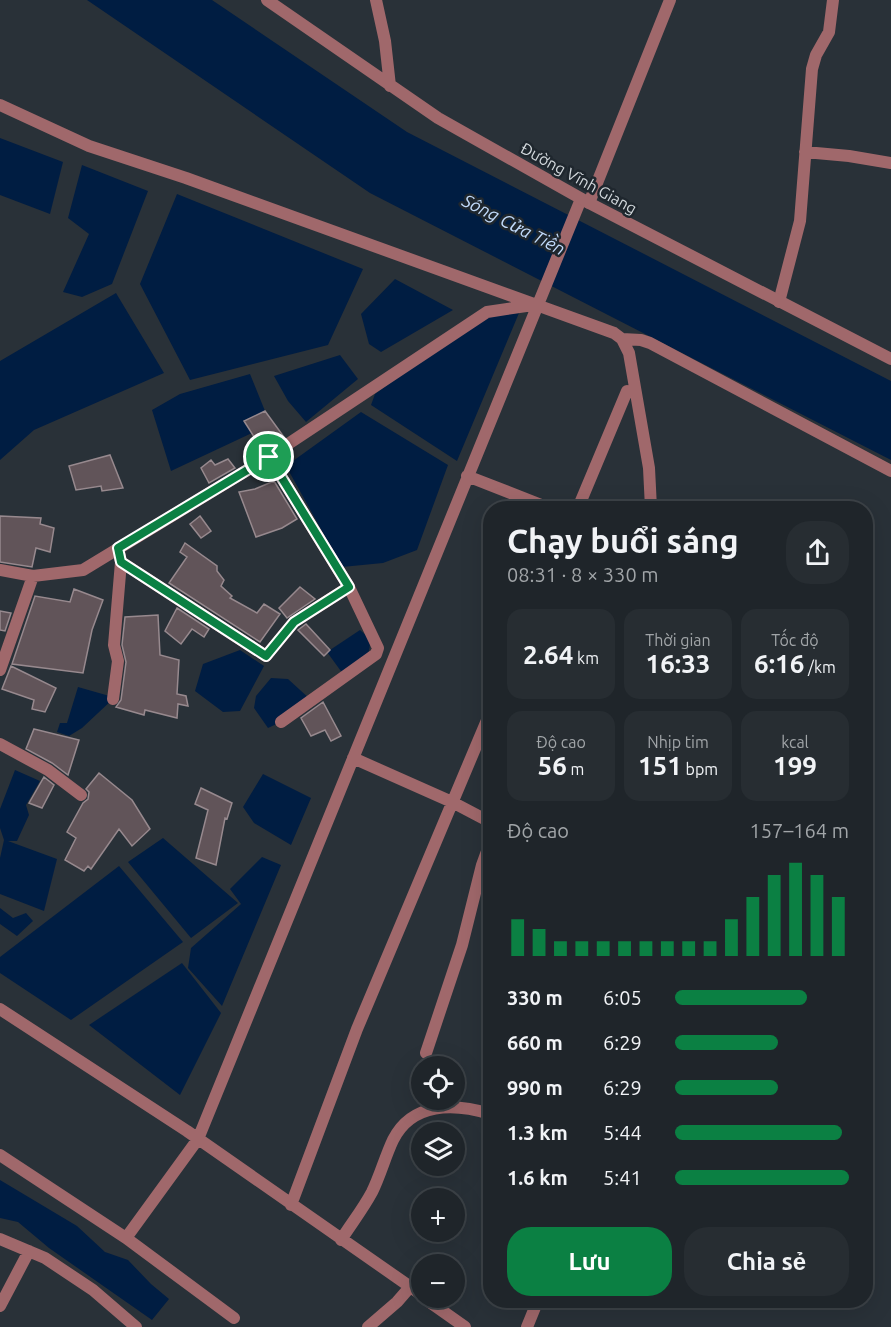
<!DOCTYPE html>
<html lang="vi">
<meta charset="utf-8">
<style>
body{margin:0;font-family:Ubuntu,sans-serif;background:#272d32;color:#f1f3f6;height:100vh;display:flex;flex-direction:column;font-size:22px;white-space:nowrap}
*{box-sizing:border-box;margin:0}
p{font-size:20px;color:#a1a5a8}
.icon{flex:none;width:33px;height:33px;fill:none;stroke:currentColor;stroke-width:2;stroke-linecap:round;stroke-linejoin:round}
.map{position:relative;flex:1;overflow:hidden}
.details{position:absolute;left:483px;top:501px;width:390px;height:807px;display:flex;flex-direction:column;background:#1f252a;border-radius:24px;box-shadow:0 6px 24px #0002,0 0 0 2px #3c4247}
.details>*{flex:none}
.buttons{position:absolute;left:411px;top:1056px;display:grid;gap:12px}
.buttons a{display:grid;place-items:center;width:54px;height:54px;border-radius:50%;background:#1f252a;box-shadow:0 6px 24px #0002,0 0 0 2px #3c4247;font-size:30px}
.pin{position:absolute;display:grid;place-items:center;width:51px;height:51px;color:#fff;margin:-26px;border:3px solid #fff;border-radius:50%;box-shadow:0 2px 6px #0007}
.round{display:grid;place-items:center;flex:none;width:63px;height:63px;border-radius:24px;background:#272d32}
.summary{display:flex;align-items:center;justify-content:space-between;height:102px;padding:0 24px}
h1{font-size:33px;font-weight:700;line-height:45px}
.metrics{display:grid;grid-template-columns:repeat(3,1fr);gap:9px;height:102px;padding:6px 24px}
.metrics div{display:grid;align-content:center;border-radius:15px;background:#272d32;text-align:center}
.metrics b{font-size:26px;font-weight:700}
.metrics small{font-size:16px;font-weight:400}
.metrics p{font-size:16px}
.chart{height:168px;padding:12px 24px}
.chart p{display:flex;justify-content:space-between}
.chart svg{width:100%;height:108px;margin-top:6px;stroke:#0b8043;stroke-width:6}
.primary-button{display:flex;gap:12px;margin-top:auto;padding:12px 24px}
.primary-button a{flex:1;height:69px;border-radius:24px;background:#0b8043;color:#fff;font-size:24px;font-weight:700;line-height:69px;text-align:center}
.primary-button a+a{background:#272d32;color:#f1f3f6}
ul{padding:0 24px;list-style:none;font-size:20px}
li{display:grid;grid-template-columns:96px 72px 1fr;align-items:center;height:45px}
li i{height:15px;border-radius:8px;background:#0b8043}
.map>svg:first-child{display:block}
</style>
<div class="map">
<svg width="891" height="1327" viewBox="0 0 891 1327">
<rect width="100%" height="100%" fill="#293138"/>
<path fill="#001d42" d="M87,0H212L407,132L891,381V460L370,193Z
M0,138L63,162L50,214L0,195Z
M82,165L148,191L112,284L82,297L63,292L89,234L68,218Z
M177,194L363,269L328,345L190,380L140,284Z
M395,279L453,310L381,352L369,344L361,314Z
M116,293L164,373L34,430L0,460V361Z
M519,313L457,461L371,405L375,394L450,339L490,316Z
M340,355L358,379L306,422L288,401L274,376Z
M250,374L265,411L245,421L252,433L171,471L152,410L180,394Z
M361,412L448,465L417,550L383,563L342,567L286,466Z
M360,630L370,639C371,660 360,663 343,674L327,652Z
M240,650L264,666L240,711L223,712L195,691L203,664Z
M271,678L288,679L311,700L281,722L268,728L254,708L256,696Z
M78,687L113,697V699L82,728L69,736L57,732L60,723H67Z
M15,770L40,781L26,805L29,815L17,841H8L57,859L44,911L0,894V858L4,840L0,828V809Z
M263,774L311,798L291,845L254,823L243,807Z
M163,838L238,903L191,938L128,862Z
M262,857L281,865L222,1006L188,968L191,948L241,904L230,889Z
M119,866L183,942L71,1020L0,973V957Z
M0,908L13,918L26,913L33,921L17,936L0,924Z
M182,963L221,1013L180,1095L89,1025Z
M0,1180L77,1226L105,1252L128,1260L151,1284L169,1299L152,1320L49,1248L18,1222L0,1218Z"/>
<path fill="#615459" stroke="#97898e" stroke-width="1.5" d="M265,411L284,437L263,451L244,421Z
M110,455L123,488L102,491L101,486L76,490L69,466Z
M228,459L235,468L209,483L201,468L211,460L215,465Z
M274,481L297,519L282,528L256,537L239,492L255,489Z
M0,516L41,518L40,524L54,528L50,552L36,548L32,567L0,562Z
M200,516L211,531L201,538L190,524Z
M185,543L217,566V571L224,580L221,586L232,596L230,598L257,613L264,604L280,614L260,642L169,583L187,557L180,552Z
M300,587L315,599L287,618L279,608Z
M74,589L103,600L92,630L83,673L12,664L35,596L70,602Z
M177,608L209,629L204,637L192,629L181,644L165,631Z
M0,611L11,613L5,631L0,630Z
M158,615L160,655L179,660L177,694L186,696L188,706L178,704L177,718L145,710L144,715L116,707L121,700L126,662L122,645L125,617Z
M306,624L330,650L324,656L298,630Z
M11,666L56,688L45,712L32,709L34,700L2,689Z
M323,702L341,736L331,741L325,730L311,736L301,718Z
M34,729L79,740L68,775L52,763L26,749Z
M99,773L132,800L150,829L132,846L119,829L91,869L88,866L84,871L65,860L76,838L67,832L83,803L88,799L89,792L86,789Z
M44,777L54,785L42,808L29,803Z
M201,788L232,803L227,819L225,818L216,865L196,858L208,810L195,804Z"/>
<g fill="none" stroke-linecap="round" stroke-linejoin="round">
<path stroke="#a0686b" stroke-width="12" d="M0,105L89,146L186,178L614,333L622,339L629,353L649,468L651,508
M805,152L849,156L891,163
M589,203L670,0
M779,302L800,221L812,69L816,55L829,32L833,0
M622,339L641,340L650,343L891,471
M269,457L349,587L378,648L376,654L281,722
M467,476L549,508
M578,508L627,391
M118,548L121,562L266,656L294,622L349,587
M0,570L33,576L83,570L267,458L487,312L533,305
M0,670L33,576
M113,699L118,661L114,645L121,562
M0,744L48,770L81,795
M353,758L452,802L490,822
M0,1009L187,1131L422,1295
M426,1053L462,945L482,865L490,843
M490,1074V1078
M0,1155L126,1238L234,1318
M291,1205L357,1029L490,713
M126,1238L198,1139L581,199
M0,1239L45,1258L93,1290L136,1327
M341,1240C351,1224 363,1209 372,1192C380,1176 385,1157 393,1140C412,1102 454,1103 490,1114
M424,1298L465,1327
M0,1306L29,1251
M368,1327L397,1302L410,1287
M527,1327L538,1300"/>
<path stroke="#a0686b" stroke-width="12" d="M267,0L438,118L589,203L891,359
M376,0L385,41L390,86"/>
</g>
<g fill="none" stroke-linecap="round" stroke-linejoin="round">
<g stroke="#fff" stroke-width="12">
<path id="route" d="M269,457L349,587L294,622L266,656L121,562L118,548Z"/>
</g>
<use href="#route" stroke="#0b8043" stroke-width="8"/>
</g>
<g text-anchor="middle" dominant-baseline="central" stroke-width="5" stroke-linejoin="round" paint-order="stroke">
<g font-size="16" fill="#d2d8dc" stroke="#1f272e">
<text transform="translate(579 178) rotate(29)">Đường Vĩnh Giang</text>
</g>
<g font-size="18" font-style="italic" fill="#c1dafa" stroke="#1f272e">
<text transform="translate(514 224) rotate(27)">Sông Cửa Tiền</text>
</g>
</g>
</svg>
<div class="buttons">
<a><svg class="icon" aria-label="locate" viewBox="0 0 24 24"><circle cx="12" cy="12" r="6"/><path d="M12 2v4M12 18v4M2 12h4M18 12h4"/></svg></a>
<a><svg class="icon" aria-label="layers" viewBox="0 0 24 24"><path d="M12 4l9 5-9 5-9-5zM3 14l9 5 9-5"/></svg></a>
<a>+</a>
<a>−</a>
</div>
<div class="pin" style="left:269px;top:457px;background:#1e9e55"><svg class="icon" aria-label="arrive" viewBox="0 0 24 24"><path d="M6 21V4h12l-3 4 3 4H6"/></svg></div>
<section class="details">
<div class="summary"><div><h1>Chạy buổi sáng</h1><p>08:31 · 8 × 330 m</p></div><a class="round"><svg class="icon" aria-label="share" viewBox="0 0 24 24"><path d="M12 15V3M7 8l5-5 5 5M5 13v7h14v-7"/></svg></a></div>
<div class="metrics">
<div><b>2.64<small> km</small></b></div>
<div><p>Thời gian</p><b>16:33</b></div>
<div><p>Tốc độ</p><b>6:16<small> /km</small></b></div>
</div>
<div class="metrics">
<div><p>Độ cao</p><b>56<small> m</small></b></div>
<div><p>Nhịp tim</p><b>151<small> bpm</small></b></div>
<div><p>kcal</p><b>199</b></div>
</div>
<div class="chart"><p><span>Độ cao</span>157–164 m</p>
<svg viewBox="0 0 160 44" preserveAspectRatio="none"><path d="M5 44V29M15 44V33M25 44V38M35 44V38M45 44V38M55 44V38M65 44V38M75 44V38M85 44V38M95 44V38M105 44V29M115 44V20M125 44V11M135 44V6M145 44V11M155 44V20"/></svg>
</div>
<ul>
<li><b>330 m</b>6:05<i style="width:76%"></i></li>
<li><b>660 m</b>6:29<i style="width:59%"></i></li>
<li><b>990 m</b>6:29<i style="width:59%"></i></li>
<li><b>1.3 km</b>5:44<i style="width:96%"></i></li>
<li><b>1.6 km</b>5:41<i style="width:100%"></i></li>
</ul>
<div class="primary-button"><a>Lưu</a><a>Chia sẻ</a></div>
</section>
</div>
